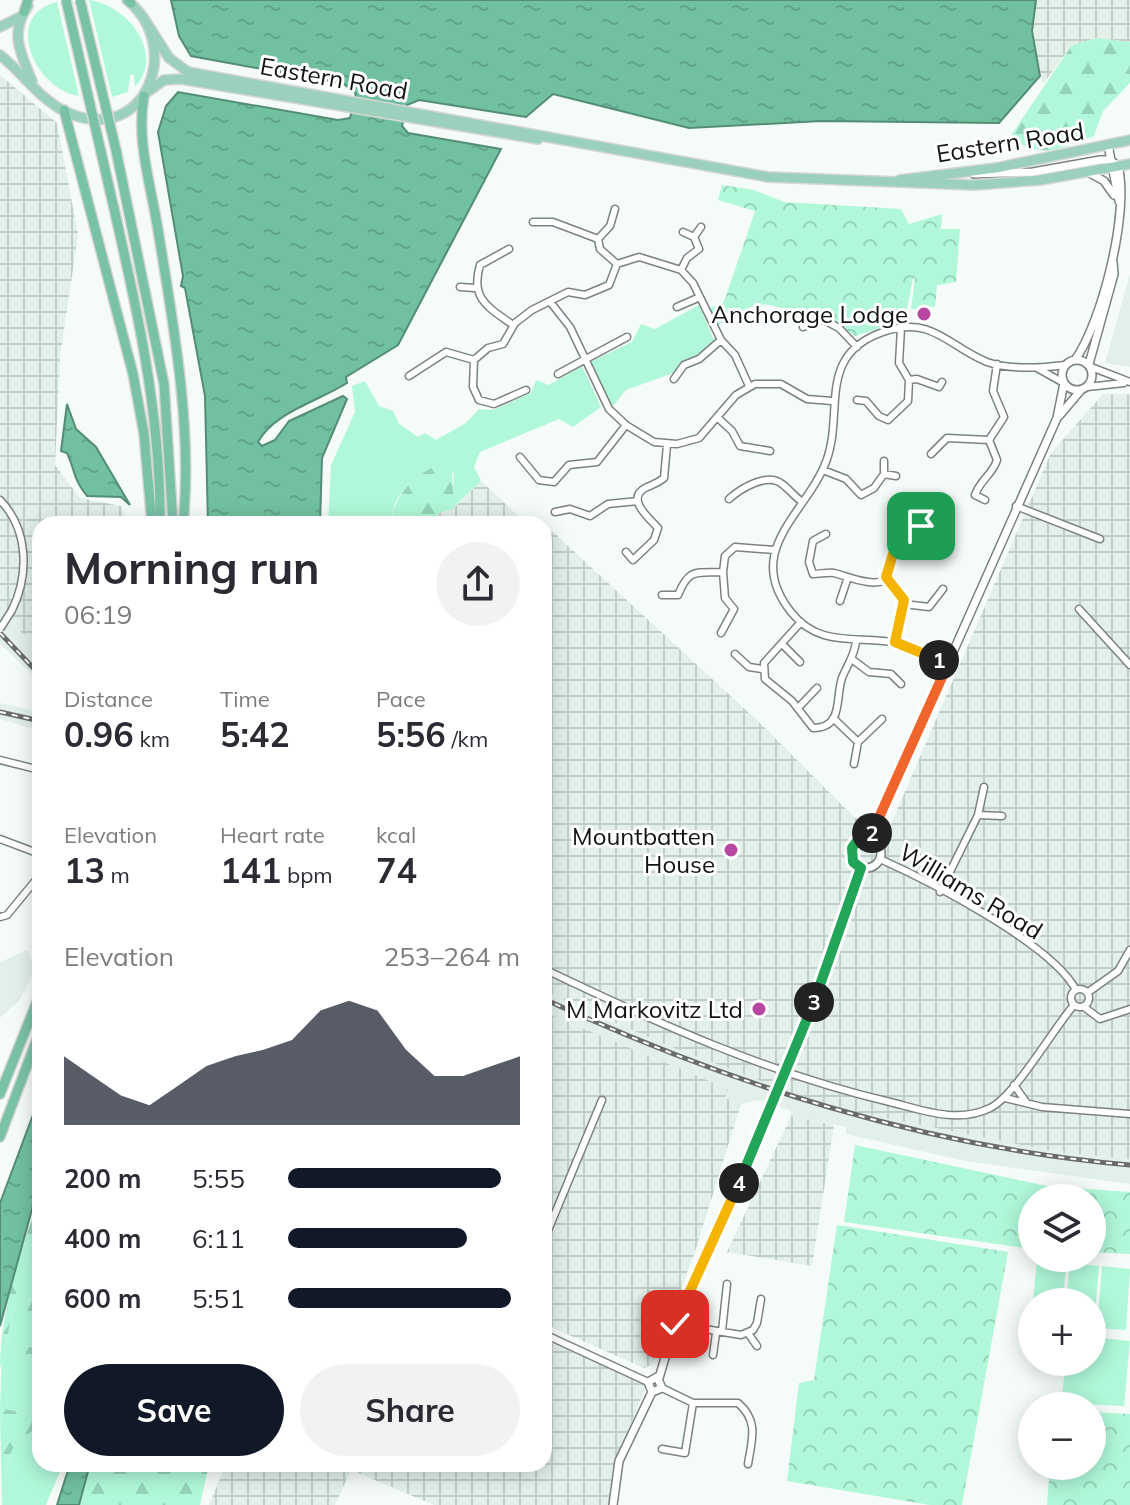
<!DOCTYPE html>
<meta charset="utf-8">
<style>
body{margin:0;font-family:Mulish,sans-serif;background:#f2f2f3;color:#2b2b33;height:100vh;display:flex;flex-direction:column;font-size:30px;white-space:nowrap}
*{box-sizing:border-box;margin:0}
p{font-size:26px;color:#7c7c81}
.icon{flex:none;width:44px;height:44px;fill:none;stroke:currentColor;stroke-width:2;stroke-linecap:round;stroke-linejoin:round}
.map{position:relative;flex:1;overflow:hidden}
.drawer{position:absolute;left:32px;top:516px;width:520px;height:956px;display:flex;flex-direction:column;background:#fff;border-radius:24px;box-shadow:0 4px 20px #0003}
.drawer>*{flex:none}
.controls{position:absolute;left:1018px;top:1184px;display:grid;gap:16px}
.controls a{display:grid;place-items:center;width:88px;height:88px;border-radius:50%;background:#fff;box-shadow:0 4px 20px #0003;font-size:40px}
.pin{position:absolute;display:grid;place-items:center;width:68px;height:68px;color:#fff;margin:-34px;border-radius:16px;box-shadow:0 4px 12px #0006}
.km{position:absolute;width:40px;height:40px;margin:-20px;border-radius:50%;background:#222;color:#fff;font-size:22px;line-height:40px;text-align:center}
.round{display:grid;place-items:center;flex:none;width:84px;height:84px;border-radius:42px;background:#f2f2f3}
.overview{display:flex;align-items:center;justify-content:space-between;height:136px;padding:0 32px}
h1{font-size:44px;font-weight:700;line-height:60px}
.metrics{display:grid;grid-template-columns:repeat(3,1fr);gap:12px;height:136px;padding:8px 32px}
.metrics div{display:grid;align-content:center}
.metrics b{font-size:34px;font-weight:700}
.metrics small{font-size:22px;font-weight:400}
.metrics p{font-size:22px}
.chart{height:224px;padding:16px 32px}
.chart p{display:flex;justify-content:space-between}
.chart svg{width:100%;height:144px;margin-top:8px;fill:#111827;opacity:.7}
.cta{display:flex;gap:16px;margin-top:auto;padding:16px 32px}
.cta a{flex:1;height:92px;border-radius:48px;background:#111827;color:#fff;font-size:32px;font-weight:700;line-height:92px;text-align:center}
.cta a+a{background:#f2f2f3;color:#2b2b33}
ul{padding:0 32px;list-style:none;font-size:26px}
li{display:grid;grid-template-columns:128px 96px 1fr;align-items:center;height:60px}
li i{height:20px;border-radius:10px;background:#111827}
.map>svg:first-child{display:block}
</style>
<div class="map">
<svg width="1130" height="1505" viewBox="0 0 1130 1505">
<defs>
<pattern id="industrial-grid" width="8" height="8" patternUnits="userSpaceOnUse" patternTransform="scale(2)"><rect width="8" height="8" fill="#e2f0e9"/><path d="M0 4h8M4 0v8" fill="none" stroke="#c1cdc7"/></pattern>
<pattern id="forest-firs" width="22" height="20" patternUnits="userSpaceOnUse" patternTransform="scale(2)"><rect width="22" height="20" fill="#b0f8d9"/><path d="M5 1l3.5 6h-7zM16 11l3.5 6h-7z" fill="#96d4b9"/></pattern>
<pattern id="park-crowns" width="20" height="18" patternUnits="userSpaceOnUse" patternTransform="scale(2)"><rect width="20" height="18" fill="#b0f8d9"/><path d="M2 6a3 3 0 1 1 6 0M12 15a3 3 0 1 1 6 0" fill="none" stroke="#96d4b9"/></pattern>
<pattern id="water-ripples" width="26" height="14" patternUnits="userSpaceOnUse" patternTransform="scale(2)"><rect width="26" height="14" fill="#71c1a0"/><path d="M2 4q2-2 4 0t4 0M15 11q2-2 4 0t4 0" fill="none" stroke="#61a589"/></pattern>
</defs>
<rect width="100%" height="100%" fill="#f5fbf8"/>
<path fill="#e2f0e9" d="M1130,274V367L1105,363Z
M0,610L18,630L40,645V682L0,644Z
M0,703L40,712V731L0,719Z
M28,950L35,971L19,1001L0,1018V962Z
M544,991L664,1044L850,1111L1063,1153L1130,1159V1184L965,1161L846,1134V1127L791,1116L790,1110L758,1100L741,1104L725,1098L727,1089L544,1012Z"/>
<path fill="url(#industrial-grid)" d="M1036,0H1130V42L1097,38L1072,45L1043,84L1032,31Z
M0,75L57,123L78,235L60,357L55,465L80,498L121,506L127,524H40V645L18,630L0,610Z
M1103,394H1130V1159L1063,1153L850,1111L806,1098L664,1044L544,991V540L553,532L761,724L854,817L888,831L1051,453Z
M481,481L527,524H434L438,513L453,509Z
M544,1012L728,1089L725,1098L741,1104L694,1255L652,1365L644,1368L544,1324Z
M791,1116L834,1125L812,1266L727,1252Z
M544,1340L647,1384L613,1468L609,1505H434L351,1470L335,1505H209L226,1464H544Z"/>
<path fill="#b0f8d9" d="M89,0C127,5 166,53 135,87L134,75H130L128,92L112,97Z
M57,2L79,96C36,90 1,16 57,2Z
M699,305L714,340L697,358L687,359L673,373L626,390L612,407L590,362L632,342L641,324L655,329Z
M582,366L601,407L573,427L559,419L480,452L474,467L481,481L461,500L453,493L454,473C418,481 394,482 391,524H328L331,465L355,412L352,386L365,381L379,406L393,411L399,424L418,437L425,433L436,440L466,423L479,409L493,410L531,393L536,380L549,385Z
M40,1216V1301L20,1298L17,1294Z
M1037,1261L1066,1263L1063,1302H1033Z
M1070,1263L1099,1266L1094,1327L1092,1302H1066Z
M1102,1266L1130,1269L1126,1330L1097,1328Z
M13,1308L40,1313V1349L6,1343Z
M1092,1337L1130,1341L1124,1406L1061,1403L1066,1362H1092Z
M7,1354L40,1361V1416L0,1408L2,1356Z
M40,1428V1464H63L46,1505H2C10,1468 0,1443 40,1428Z"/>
<path fill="url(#forest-firs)" d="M1097,38L1130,42V83L1103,111L1094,136C1057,148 1044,161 1010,137L1072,45Z
M442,463L452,470L453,493L461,500L453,509L438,513L434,524H391C393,495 415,474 442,463Z
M40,1194V1216L17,1294L20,1298L40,1301V1313L13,1308L6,1343L40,1349V1361L5,1354L0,1368C0,1310 22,1249 40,1194Z
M0,1408L40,1416V1428C0,1444 10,1468 2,1505Z
M90,1464H209L200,1505H79Z"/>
<path fill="url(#park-crowns)" d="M722,185L754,190L784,202L901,209L909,224L942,214L941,229H960L956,282L937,285L935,307L925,306L924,310L911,309L915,279L913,278L905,320L855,336L820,310C792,318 777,301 757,305C745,307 730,320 717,325L710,308L724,302L755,211L718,200Z
M855,1145L1047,1186L1130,1192V1254L1092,1252V1198H1032V1249L844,1222Z
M837,1225L1008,1252L962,1505H930L787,1481L799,1383L814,1380Z
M1092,1412L1130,1414V1505H1047L1050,1466H1092Z"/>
<path fill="url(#water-ripples)" stroke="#548d76" stroke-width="2" d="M171,0H1036L1032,31L1040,76L999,123L821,121L689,128L553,94L526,117L419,100L407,105L402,126L408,133L501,149L398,345L346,377L347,383C319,401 274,412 258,442L262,446L275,440L289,421L343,396L347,399L322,458L320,524H208L205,396L185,288L181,286L183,276L158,132L166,106L178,92L338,120L350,118L356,94L344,84L191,56L179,36Z
M67,404L76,429L96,447L130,505L121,497L87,496C72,477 76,472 67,453L61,451Z
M40,1096V1180L0,1326V1203Z
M70,1464H90L79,1505H57Z"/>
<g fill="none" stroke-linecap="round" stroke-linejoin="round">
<g stroke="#7c827f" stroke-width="9">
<path id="minor" d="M533,222H553L598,239
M683,232L694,237
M598,239L610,226L615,209
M598,239L600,249L617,264
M509,249L480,265C470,299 488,307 513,325
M681,270L687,258L699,249L694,237L701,227
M460,287L475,288
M551,303L570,327L609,409L626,425L654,442L677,444L699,438L736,395L755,384H781L807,399L832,401
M677,307L700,297
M803,327L822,319L839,328L857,347
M1091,367L1130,382
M1037,368L1062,382
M558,374L627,337
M409,376L446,352L474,360
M674,379L684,365L699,359L721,340
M909,380L917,379L939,387L942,382
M1087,387L1124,383
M526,390L494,404L479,400L473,387L474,360L488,348L503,344L515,323L532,310L568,292L585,295L609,285L617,264L639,257L681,270L693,283L721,340L735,355L749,386
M857,400L866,401L879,416L888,420L908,401L909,380L899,363L901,328
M718,418L732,431L740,446L770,451
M931,454L947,438L989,440L1004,417L993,391L997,364
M520,457L539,480L554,482L569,465L597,462L626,425
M884,461V474
M823,470L846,479L861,495L874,488L884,474L896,476
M729,499C740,489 767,472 782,484C789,489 794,496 801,501
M0,500C29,530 29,575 12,610
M985,500L975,495C980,480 993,474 997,460L989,440
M1016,506L1100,539
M555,512L570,509L590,516L608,504L638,501
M826,534L813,541L809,562L813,574C820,574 828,572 834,573C850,577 871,587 887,580
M626,552L633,560L654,540L658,528C649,518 624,498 647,487C654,484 658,483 664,478L667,445
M662,595H678C689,568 695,573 723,572L725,556L735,547L775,550
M840,601L847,580
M904,604L929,607L943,589
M1079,609L1130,665
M801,622L764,663L765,679L792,701L813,728C844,728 835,698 842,678C847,665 854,657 856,642
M721,633L734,609L725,598L723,572
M895,642L904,600L886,577L895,541L906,524L930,530L939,540L940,552
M782,644L800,662
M735,654L749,667L762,669
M853,660L869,672L891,674L901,684
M948,664C932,657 915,646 898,643C858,635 820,649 791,612C741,549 809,512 827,459C844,410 816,353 886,331C933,316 949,347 987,362C1010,370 1041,368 1065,365
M798,708L817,688
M833,718L858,742L882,719
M0,760L40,770
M854,764L858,742
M978,815L1002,816
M0,839L40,854
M880,859C929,881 1052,944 1076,990
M940,892L978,815L984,787
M0,917L7,915L40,875
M544,969C657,1023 767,1073 890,1102C922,1110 958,1124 990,1108C1015,1096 1053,1029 1074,1005
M1071 998a9 9 0 1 1 18 0a9 9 0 1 1-18 0Z
M1087,993L1118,971L1130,950
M1084,1007L1100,1019L1130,1009
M1014,1085L1026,1102
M1005,1098L1042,1107L1130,1114
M544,1240L602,1100
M675,1324L741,1335L753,1330L757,1323L761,1299
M722,1331L727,1284
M748,1333L757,1346
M544,1334L648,1382
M713,1355L716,1333
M662,1388L693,1403H738C759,1421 752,1439 748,1464
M662,1449L685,1453L693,1403"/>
</g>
<g stroke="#7c827f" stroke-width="10">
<path id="tertiary" d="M1108,145L1119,201
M1088,172L1104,181L1114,195
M974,174L1033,172L1100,160H1110L1118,166C1130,211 1102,322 1075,360
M1062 375a15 15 0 1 1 30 0a15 15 0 1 1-30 0Z
M1089,364L1114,274L1113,262
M1059,416L1081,390
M851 853a15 15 0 1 1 30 0a15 15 0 1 1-30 0Z
M870,839L1057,418L1064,383
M794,1051L861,868
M659,1378L675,1324L745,1170L767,1113
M613,1505L619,1461L652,1392L662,1388L657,1377L648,1382L652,1392"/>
</g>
<g stroke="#d4d5d5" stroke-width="12">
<path id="primary" d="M28,6C9,33 21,54 32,81
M143,17L169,58L188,72L768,177L975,185L1040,180L1130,164
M0,27L20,17
M0,55C24,74 42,103 71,114C146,144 184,46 127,0
M147,92L164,80L181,79L538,139
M900,180L996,168L1130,140"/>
</g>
<g stroke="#d4d5d5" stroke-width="12">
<path id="trunk" d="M128,0L131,3
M24,12L28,0
M144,96C136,141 151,185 158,230C173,322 193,430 183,524
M64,110L133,374L144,434L152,524
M116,150L164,384L173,524
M101,152C129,275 161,397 160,524
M0,1094L40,994
M0,1137L40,1031"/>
</g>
<use href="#minor" stroke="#fff" stroke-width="6"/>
<use href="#tertiary" stroke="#fff" stroke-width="7"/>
<use href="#primary" stroke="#9bd1bc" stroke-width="9"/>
<use href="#trunk" stroke="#7ac2a6" stroke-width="9"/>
<g stroke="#696c6b" stroke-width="5">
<path id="rail" d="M0,633L40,675
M0,712L40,721
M544,999C732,1085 924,1147 1130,1165"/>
</g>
<use href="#rail" stroke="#fff" stroke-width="2" stroke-dasharray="6" stroke-linecap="butt"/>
<g stroke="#7c827f" stroke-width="9" stroke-linecap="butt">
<path id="minor-bridge" d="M0,629L12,610"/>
</g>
<g stroke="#7c827f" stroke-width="10" stroke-linecap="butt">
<path id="tertiary-bridge" d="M767,1113L794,1051"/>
</g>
<g stroke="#d4d5d5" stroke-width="12" stroke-linecap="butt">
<path id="trunk-bridge" d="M66,0L101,152
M80,0L116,150"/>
</g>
<use href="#minor-bridge" stroke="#fff" stroke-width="6"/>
<use href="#tertiary-bridge" stroke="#fff" stroke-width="7"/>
<use href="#trunk-bridge" stroke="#7ac2a6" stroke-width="9"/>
</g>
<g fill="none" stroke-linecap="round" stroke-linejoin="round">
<g stroke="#fff" stroke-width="16">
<path id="split-1" d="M921,526L909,524L901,528L886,577L904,600L895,642L939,660"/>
</g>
<g stroke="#fff" stroke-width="16">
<path id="split-2" d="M872,833L948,664L939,660"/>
</g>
<g stroke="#fff" stroke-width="16">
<path id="split-3" d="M814,1002L861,868L853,862L852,848L857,841L870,839L872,833"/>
</g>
<g stroke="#fff" stroke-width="16">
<path id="split-4" d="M739,1183L814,1002"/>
</g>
<g stroke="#fff" stroke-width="16">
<path id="split-5" d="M675,1324L739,1183"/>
</g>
<use href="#split-1" stroke="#f5b400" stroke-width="10"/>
<use href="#split-2" stroke="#f0652b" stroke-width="10"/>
<use href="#split-3" stroke="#22a559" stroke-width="10"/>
<use href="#split-4" stroke="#22a559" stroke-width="10"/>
<use href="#split-5" stroke="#f5b400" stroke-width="10"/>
</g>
<g fill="#b747a3" stroke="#fff" stroke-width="3">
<circle cx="924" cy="314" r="8"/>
<circle cx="731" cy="850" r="8"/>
<circle cx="759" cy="1009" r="8"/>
</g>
<g text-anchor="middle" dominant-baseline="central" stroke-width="6" stroke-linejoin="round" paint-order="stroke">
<g font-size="24" fill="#121413" stroke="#fff">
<text transform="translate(334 78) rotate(10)">Eastern Road</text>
<text transform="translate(1010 142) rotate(-9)">Eastern Road</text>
<text transform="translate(971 891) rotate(31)">Williams Road</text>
</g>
<g font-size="24" fill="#121413" stroke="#fff" text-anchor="end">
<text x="908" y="314">Anchorage Lodge</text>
<text x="715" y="836">Mountbatten<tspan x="715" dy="28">House</tspan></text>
<text x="743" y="1009">M Markovitz Ltd</text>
</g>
</g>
</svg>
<div class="controls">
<a><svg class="icon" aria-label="layers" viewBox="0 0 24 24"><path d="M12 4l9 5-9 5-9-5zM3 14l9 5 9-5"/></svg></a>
<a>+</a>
<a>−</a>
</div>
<div class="pin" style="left:921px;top:526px;background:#1e9e55"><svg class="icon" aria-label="arrive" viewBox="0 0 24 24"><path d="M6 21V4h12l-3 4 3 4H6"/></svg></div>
<div class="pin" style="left:675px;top:1324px;background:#d93025"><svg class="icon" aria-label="check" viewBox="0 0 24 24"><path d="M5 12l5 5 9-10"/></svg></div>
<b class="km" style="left:939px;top:660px">1</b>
<b class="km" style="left:872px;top:833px">2</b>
<b class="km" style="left:814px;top:1002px">3</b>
<b class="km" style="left:739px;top:1183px">4</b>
<section class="drawer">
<div class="overview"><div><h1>Morning run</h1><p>06:19</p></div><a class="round"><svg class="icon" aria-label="share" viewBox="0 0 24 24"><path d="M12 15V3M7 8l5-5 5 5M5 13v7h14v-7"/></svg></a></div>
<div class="metrics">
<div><p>Distance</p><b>0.96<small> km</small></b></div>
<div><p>Time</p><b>5:42</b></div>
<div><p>Pace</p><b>5:56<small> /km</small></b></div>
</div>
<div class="metrics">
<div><p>Elevation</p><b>13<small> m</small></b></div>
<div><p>Heart rate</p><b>141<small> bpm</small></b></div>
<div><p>kcal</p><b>74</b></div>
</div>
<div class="chart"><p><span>Elevation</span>253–264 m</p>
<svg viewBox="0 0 160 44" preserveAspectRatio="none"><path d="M0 44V23L10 29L20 35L30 38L40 32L50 26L60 23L70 21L80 18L90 9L100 6L110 9L120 21L130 29L140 29L150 26L160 23V44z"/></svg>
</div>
<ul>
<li><b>200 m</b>5:55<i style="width:92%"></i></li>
<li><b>400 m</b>6:11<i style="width:77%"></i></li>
<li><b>600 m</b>5:51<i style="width:96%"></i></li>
</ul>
<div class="cta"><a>Save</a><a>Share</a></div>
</section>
</div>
